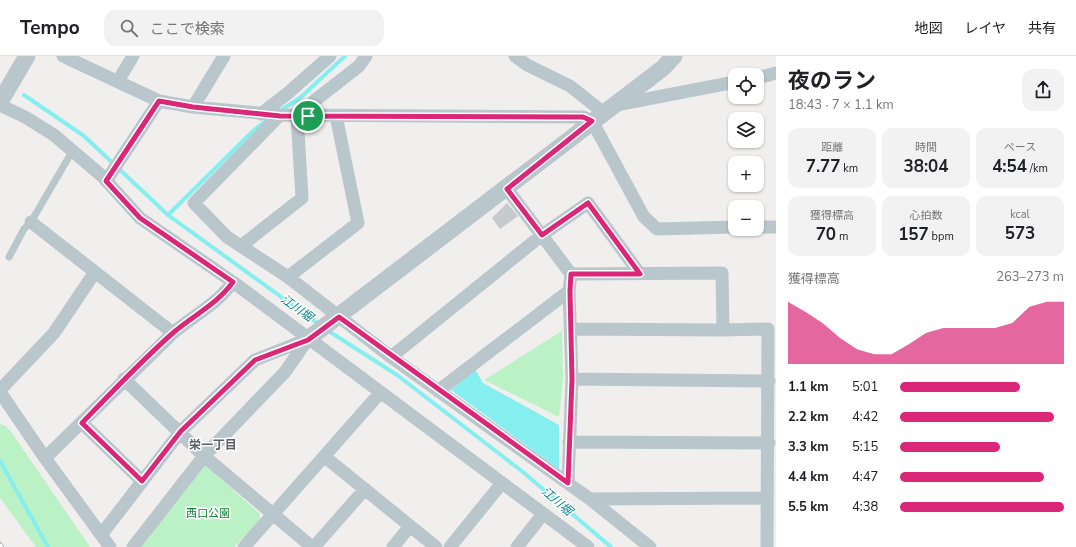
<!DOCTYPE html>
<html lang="ja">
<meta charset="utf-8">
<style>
body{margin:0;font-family:"Nunito Sans","Noto Sans JP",sans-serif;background:#f2f2f2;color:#202124;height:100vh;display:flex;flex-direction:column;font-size:15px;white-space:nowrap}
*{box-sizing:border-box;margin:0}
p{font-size:13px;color:#757577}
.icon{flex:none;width:22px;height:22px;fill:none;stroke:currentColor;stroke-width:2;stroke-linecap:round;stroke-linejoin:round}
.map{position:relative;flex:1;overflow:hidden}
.side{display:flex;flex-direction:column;background:#fff;width:300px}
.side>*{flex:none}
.fabs{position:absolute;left:728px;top:12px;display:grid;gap:8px}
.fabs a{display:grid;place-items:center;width:36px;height:36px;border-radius:8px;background:#fff;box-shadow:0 1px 3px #0004;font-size:20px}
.pin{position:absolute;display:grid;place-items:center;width:34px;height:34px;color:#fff;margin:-17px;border:2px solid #fff;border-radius:50%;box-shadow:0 1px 4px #0007}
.round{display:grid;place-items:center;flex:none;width:42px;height:42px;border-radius:12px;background:#f2f2f2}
.headline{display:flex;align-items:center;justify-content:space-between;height:68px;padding:0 12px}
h1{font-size:22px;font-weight:700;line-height:30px}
.stats{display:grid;grid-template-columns:repeat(3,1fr);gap:6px;height:68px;padding:4px 12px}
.stats div{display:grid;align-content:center;border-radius:10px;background:#f2f2f2;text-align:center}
.stats b{font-size:17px;font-weight:700}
.stats small{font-size:11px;font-weight:400}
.stats p{font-size:11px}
.chart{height:112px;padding:8px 12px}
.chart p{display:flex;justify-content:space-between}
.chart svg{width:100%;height:72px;margin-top:4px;fill:#db2777;opacity:.7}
ul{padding:0 12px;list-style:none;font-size:13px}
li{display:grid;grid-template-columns:64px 48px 1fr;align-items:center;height:30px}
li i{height:10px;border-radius:5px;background:#db2777}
header{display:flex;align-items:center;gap:24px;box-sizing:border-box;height:56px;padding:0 20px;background:#fff;border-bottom:1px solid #e0e0e0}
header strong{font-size:19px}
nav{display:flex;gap:22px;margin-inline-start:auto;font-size:14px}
.search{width:280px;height:36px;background:#f2f2f2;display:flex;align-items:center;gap:10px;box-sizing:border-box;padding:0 14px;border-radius:12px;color:#757577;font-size:15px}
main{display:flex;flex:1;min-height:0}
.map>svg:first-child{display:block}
</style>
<header>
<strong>Tempo</strong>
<div class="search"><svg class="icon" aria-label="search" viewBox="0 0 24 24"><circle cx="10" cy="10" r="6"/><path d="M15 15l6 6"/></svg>ここで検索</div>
<nav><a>地図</a><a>レイヤ</a><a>共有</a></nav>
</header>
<main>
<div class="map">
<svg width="776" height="491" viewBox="0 0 776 491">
<rect width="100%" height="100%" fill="#f1eeee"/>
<path fill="#baf1c5" d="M562,275L563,323L559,361L484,324Z
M0,368L6,370L12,377L90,491H36L0,442Z
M203,407L260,458L259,465L234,491H141Z"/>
<path fill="#85eeef" d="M475,313L483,327L559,369V413L451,334Z"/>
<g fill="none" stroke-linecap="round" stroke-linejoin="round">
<path stroke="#85eeef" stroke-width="4" d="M24,39L84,80L168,159L320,269
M280,55L301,41L345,0
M168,159L254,74L266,65
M327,274L397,319L462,369L523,416L611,491
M0,405L48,491"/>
</g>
<path fill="#c5cace" d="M507,147L518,160L500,173L492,162Z"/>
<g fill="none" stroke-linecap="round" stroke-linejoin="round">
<path stroke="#b9c6cc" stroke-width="7" d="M9,201L24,173L31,166L73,94"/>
<path stroke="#b9c6cc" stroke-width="13" d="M63,0L159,45L193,51L280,59L583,61L592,65L644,161L657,173L735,171
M515,0L527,9L570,30L604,57
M757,22L776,17
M118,25L133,0
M0,49L25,61L54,79L102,120L140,162L233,226L588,491
M616,49L735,26
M193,51L224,0
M261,58L288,37L330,0
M280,59L194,147L227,181L288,221L391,301L590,443L650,491
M308,60L314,45L359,10L366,0
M106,125L159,45
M507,133L571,218L569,235L572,323L568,427
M31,166L173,277
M757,171H776
M241,190L302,142L297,60
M571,218L722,217L723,274L768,273L767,491
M288,221L358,167L336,60
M571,273L723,274
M391,301L542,179L588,147L640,218
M124,323L204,400L312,491
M572,323L769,325
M0,334L54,277L95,216
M438,335L569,235
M0,336L45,402L110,491
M82,367L142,425
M569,386L769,387
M325,401L436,491
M45,402L173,277C193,260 217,248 233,226
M590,443L767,442
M101,479L181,375L255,304L308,283L285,316L204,400L133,491
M244,491L380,337
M314,491L365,433
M393,491L410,470
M450,491L502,427
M517,491L543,458"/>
<path stroke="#b9c6cc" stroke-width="17" d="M0,46L27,0
M308,283L663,12L674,0"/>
<g stroke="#b0b5b9" stroke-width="4.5">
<path id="rail" d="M0,488L2,491"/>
</g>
<use href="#rail" stroke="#fff" stroke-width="3" stroke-dasharray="9" stroke-linecap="butt"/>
</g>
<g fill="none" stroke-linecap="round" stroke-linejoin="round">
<g stroke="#fff" stroke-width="8">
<path id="route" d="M159,45L193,51L280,60L583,61L592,65L507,133L542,179L588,147L640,218H571L570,235L572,323L568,427L339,261L308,284L255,304L181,375L142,425L82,367C112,336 142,304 174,276C194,259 217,248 233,226L140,162L106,125Z"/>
</g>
<use href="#route" stroke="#db2777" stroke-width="5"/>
</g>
<g text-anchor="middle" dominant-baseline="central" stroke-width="3" stroke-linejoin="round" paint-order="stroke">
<g font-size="11" fill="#138135" stroke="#fff">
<text x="208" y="457">西口公園</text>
</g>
<g font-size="12" font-style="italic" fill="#098487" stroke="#fff">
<text transform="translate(297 252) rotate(36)">江川堀</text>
<text transform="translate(557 445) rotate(41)">江川堀</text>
</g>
<g font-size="12" font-weight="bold" fill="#5a6063" stroke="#fff">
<text x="213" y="389">栄一丁目</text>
</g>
</g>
</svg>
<div class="fabs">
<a><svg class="icon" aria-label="locate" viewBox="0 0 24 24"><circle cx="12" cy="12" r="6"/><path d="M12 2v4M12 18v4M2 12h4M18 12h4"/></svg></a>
<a><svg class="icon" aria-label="layers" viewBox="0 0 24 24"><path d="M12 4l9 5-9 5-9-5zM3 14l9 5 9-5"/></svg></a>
<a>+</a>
<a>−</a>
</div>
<div class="pin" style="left:308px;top:60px;background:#1e9e55"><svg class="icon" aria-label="arrive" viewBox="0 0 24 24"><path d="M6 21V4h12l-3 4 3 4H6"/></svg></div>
</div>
<section class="side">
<div class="headline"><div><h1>夜のラン</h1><p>18:43 · 7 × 1.1 km</p></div><a class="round"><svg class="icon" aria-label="share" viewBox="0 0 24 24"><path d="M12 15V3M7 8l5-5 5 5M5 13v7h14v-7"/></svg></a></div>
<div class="stats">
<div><p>距離</p><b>7.77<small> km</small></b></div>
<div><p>時間</p><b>38:04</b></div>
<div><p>ペース</p><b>4:54<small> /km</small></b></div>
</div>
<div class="stats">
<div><p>獲得標高</p><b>70<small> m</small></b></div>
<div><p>心拍数</p><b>157<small> bpm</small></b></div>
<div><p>kcal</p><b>573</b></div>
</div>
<div class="chart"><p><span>獲得標高</span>263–273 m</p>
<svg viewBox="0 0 160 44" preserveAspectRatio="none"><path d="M0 44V6L10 12L20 19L30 28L40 35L50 38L60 38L70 32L80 25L90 22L100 22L110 22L120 22L130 19L140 9L150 6L160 6V44z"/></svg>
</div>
<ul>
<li><b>1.1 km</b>5:01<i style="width:73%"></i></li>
<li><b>2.2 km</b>4:42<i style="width:94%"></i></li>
<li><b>3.3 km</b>5:15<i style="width:61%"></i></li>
<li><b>4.4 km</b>4:47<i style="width:88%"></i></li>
<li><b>5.5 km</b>4:38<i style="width:100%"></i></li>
</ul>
</section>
</main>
